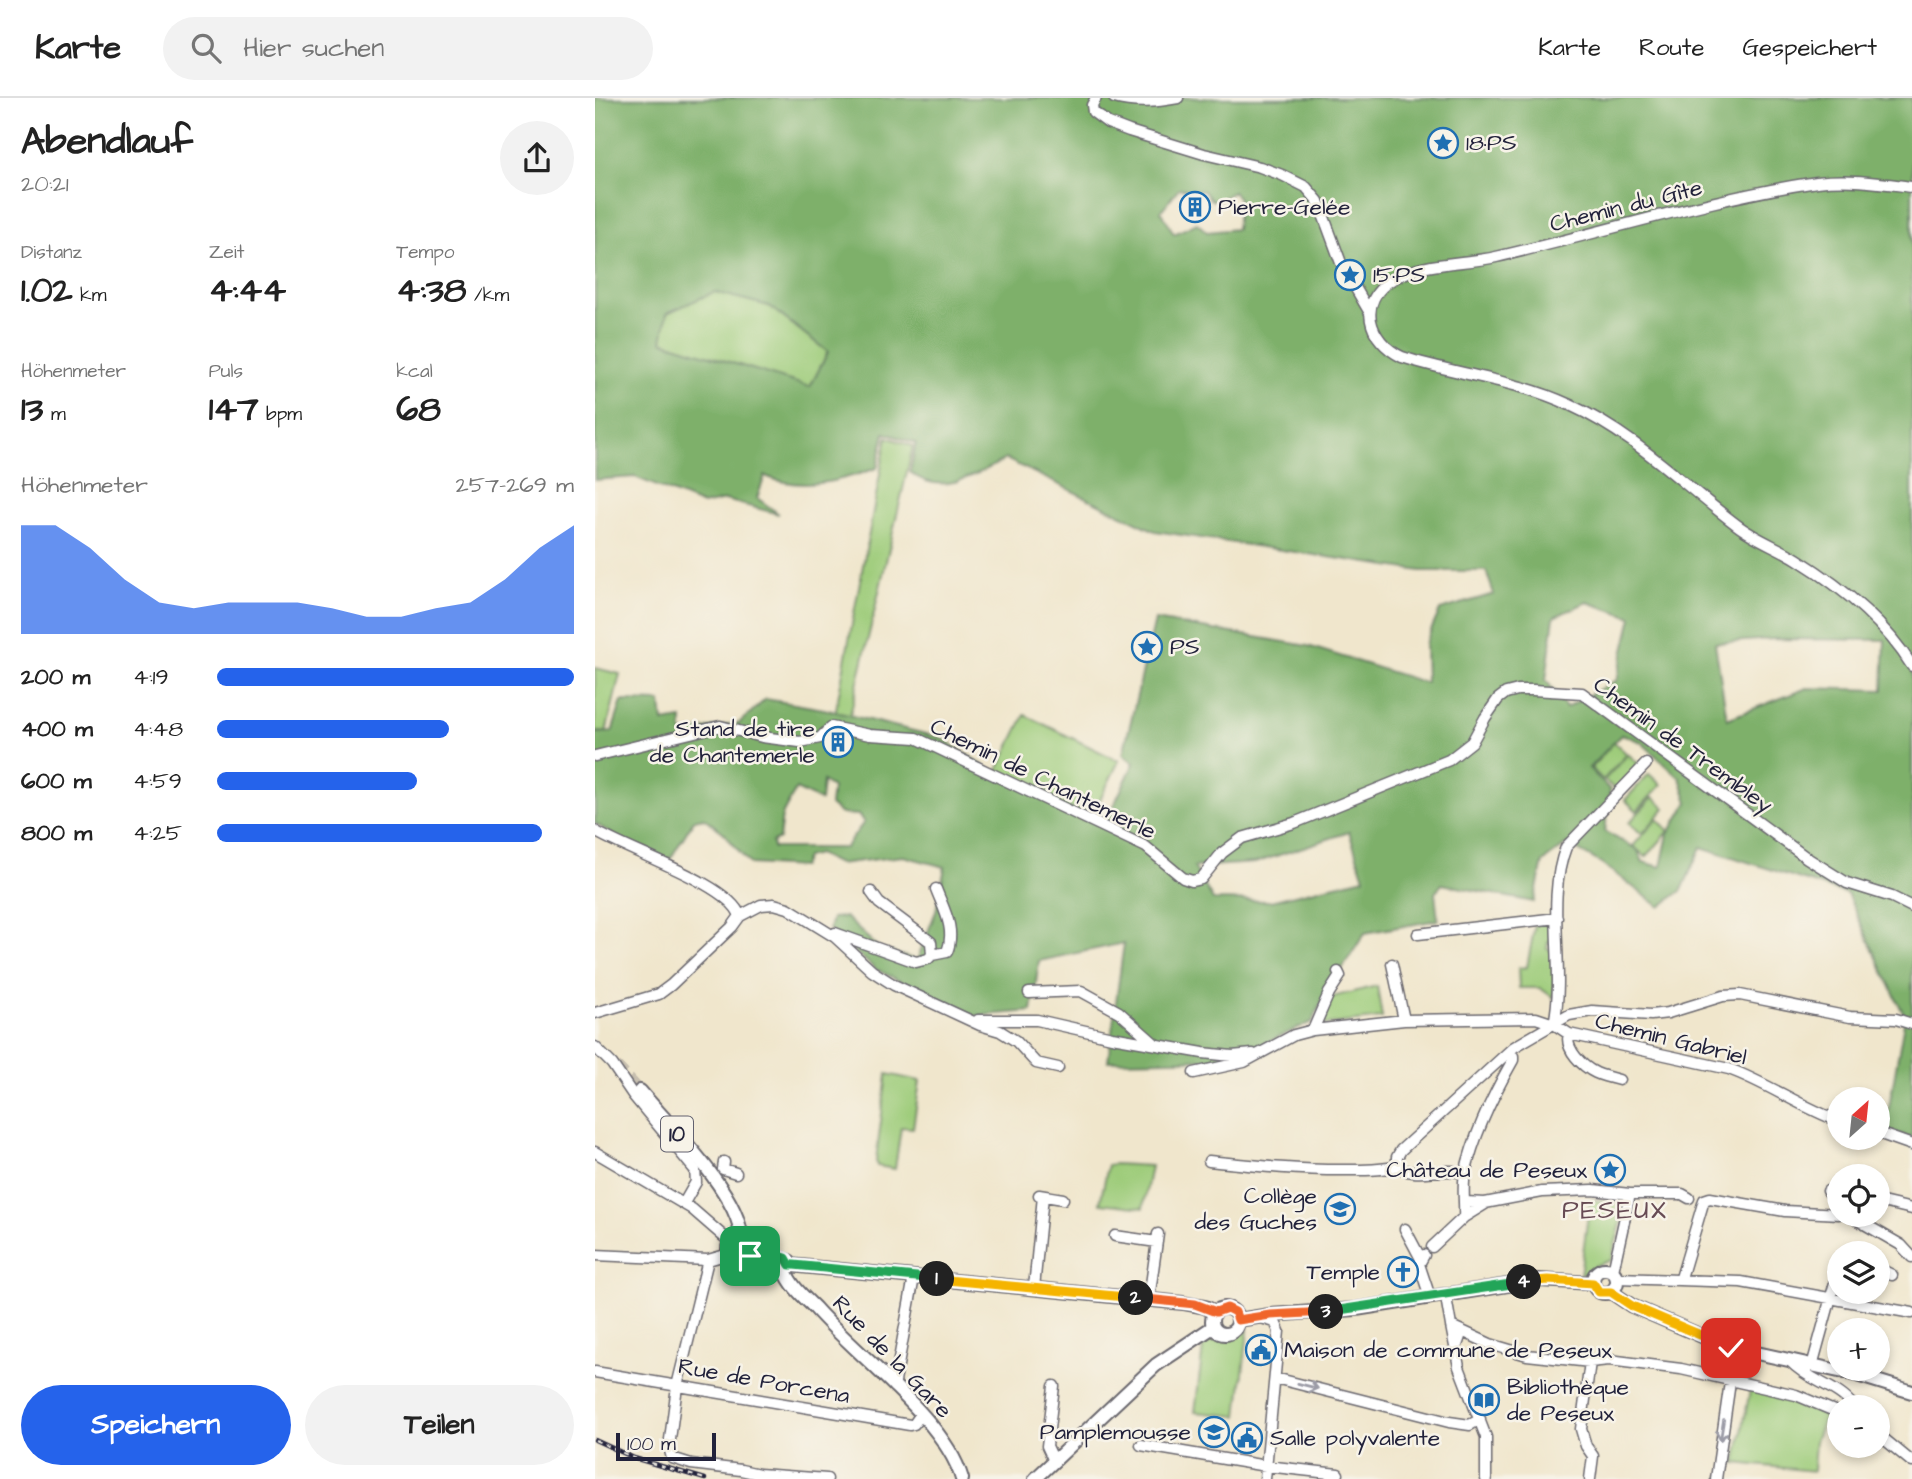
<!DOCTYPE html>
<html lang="de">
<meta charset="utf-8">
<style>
body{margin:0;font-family:"Architects Daughter",sans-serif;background:#f2f2f2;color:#222;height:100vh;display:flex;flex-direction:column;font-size:26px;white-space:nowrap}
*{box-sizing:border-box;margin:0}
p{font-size:23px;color:#767676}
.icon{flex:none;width:38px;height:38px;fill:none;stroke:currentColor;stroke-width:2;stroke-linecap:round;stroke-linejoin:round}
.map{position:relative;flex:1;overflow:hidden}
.drawer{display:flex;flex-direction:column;background:#fff;width:595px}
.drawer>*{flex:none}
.needle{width:46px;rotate:27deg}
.buttons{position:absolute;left:1232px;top:989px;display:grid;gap:14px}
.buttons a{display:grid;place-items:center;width:63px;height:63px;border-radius:50%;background:#fff;box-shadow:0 4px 10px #0003;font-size:35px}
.scale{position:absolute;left:21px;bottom:18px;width:100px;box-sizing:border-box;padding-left:7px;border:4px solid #22223b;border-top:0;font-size:19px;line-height:24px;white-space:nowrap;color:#22223b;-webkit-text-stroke:5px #f7f3e8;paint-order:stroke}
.pin{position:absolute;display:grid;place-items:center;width:60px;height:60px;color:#fff;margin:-30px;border-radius:14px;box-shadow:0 4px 10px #0006}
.km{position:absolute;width:35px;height:35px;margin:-18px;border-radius:50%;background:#222;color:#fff;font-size:19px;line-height:35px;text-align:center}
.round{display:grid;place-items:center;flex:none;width:74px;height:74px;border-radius:37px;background:#f2f2f2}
.overview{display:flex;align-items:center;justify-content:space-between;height:119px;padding:0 21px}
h1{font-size:38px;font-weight:700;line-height:52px}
.stats{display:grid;grid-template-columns:repeat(3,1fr);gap:10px;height:119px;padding:7px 21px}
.stats div{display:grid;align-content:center}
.stats b{font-size:35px;font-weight:700}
.stats small{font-size:19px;font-weight:400}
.stats p{font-size:19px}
.chart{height:196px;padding:14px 21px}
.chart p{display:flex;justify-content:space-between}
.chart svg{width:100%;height:126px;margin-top:7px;fill:#2563eb;opacity:.7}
.button{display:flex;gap:14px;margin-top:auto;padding:14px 21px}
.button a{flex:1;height:80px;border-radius:42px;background:#2563eb;color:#fff;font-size:28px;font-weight:700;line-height:80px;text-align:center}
.button a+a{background:#f2f2f2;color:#222}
ul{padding:0 21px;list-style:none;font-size:23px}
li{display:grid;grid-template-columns:112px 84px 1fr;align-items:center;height:52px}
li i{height:18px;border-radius:9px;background:#2563eb}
header{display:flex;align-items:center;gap:42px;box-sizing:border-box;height:98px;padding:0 35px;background:#fff;border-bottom:2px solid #e0e0e0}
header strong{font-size:33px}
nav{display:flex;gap:38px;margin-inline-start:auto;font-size:24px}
.search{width:490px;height:63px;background:#f2f2f2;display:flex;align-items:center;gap:18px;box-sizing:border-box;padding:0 24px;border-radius:38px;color:#767676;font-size:26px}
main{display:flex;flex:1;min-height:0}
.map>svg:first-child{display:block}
</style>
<header>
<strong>Karte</strong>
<div class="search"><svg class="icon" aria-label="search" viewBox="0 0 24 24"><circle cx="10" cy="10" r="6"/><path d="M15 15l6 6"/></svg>Hier suchen</div>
<nav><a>Karte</a><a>Route</a><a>Gespeichert</a></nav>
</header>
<main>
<section class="drawer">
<div class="overview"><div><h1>Abendlauf</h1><p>20:21</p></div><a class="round"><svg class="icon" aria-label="share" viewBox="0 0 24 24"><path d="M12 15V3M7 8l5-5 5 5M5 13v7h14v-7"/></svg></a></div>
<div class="stats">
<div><p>Distanz</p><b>1.02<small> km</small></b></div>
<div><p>Zeit</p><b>4:44</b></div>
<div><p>Tempo</p><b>4:38<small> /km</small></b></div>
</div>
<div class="stats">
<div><p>Höhenmeter</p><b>13<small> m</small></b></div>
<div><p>Puls</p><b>147<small> bpm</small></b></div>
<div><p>kcal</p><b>68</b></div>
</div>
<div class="chart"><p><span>Höhenmeter</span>257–269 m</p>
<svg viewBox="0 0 160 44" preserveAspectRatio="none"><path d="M0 44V6L10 6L20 14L30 25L40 33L50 35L60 33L70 33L80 33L90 35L100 38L110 38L120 35L130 33L140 25L150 14L160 6V44z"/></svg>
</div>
<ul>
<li><b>200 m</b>4:19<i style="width:100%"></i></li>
<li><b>400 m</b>4:48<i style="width:65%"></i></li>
<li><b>600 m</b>4:59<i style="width:56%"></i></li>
<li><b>800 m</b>4:25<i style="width:91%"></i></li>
</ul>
<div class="button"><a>Speichern</a><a>Teilen</a></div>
</section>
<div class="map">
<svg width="1317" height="1381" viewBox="0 0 1317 1381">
<rect width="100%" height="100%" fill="#f7f3e8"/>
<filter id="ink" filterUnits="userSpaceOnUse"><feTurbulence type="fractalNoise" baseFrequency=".0143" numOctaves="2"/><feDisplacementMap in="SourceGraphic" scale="14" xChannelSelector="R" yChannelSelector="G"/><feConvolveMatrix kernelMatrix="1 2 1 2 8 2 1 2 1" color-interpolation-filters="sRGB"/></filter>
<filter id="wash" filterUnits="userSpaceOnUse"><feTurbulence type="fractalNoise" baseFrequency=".00686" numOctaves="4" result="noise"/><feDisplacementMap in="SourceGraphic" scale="28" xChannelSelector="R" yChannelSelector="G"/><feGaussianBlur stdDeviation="1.57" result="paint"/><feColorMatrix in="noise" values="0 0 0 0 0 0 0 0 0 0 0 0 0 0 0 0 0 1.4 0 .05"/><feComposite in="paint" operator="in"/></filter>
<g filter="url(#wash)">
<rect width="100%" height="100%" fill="#f0e6cc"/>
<path fill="#9ecc7a" stroke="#60775a" stroke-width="2" d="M119,193L174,208L233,254L215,290L67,243L72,215Z
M292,339L318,348L250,639L236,638Z
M0,570L25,576L11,635L0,633Z
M430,617L524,663L496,720L402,674Z
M1019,644L1032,656L1008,682L996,670Z
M1033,656L1045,667L1022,693L1009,682Z
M1054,676L1066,687L1042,713L1030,702Z
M1058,699L1070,710L1047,736L1034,725Z
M1062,721L1074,733L1051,759L1038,748Z
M957,825V844H953L952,851L959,852V900L945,890H924L923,870L932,869L940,826Z
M782,888L787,920L727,927L733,900Z
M292,976L325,983L318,1030L306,1029L300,1071L282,1068L281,1062Z
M520,1066L556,1068L548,1110L505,1105L513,1067Z
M995,1102L1032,1104L1016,1162L1002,1167L991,1176L985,1177Z
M653,1232L643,1318L600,1314L609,1242L633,1243Z
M1155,1292L1180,1296L1185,1300L1189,1299L1231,1315L1220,1343L1218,1373L1141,1365Z"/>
<path fill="#7eb06a" stroke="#506952" stroke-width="2" fill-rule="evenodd" d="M0,0H1317V1040L1290,1031L1310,919L1252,796L1106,749L1087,792L1065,809L1006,765L972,746L948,764L939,804L847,786L840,795L843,822L770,835L731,896L717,924L635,961L513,963L529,845L444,863L437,913L378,918L280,871L234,831L237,820L250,819L285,851L322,862L341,813L350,769L308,758L243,766L223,756L211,759L207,769L155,766L128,734L109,720L99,722L74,763L19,738L0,725V635L17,634L27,603L66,604L68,624L87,621V635L144,625L171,601L229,611L347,640L401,676L509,728L539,665L528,656L560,522L713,548L831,585L830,546L845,512L899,496L891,473H826L560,433L411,361C381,376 346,400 315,374L321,345L290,335L282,370C245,383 208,394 170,378L162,400L184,416L130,402L108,407L40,379L0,382ZM584,90L609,93L616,102L622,103L638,94L644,100L641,131L612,134L602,125L579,136L566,113ZM119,194L174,208L233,254L215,289L67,243L72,215ZM992,504L1037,519L1022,582L971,610L951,582L959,519ZM1179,541L1290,542L1288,592L1212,590L1132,621L1120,545ZM1027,636L1046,644L1085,680L1093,704L1073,736L1066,769L1048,764L1042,751L1010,734L1015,692L994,670ZM228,683L237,690L235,707L246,716L263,717L269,724L250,750H178L177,744L184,741L187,717L201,691L226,703ZM754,734L769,780L675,803L618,802L599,769L660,765Z"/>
</g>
<g filter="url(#ink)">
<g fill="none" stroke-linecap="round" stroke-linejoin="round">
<path stroke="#c7bfaf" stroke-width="12" stroke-dasharray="12 6" stroke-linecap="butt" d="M21,968L45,993"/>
<g stroke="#6a676e" stroke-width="13">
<path id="minor" d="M501,0L497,7L498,14L513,25L534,33L609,56L665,69L687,77L711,89L723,103L746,165L775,215
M519,0C541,6 561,4 583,0
M1317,89C1286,85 1254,80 1222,84C1115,100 1007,135 901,159C870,166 826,164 798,181C761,203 773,243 807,259C863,277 922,282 975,307C1039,336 1086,385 1142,427C1160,441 1183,449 1202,461C1247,489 1289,523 1317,568
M0,658L125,628L167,639L205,644L225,640L236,629L275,637L321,640L551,749L588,780L597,783L606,781L627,755L647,740L699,725L854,662L877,644L890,620L903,601L911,595L923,592H938L987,595L1212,760L1252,785L1297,799L1317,809
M0,733C32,753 135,786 145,818
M145,818L166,807L179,806L193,810L240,839L277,873L299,887L385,927L405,933L421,943L441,965L463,970
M240,835L321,864L333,861L337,857L336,844L284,805L276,794
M823,836L962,820
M337,857L352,854C361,831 349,812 341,791
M797,866L809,922
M434,895L486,893L524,914L559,945
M0,915L64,896L76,887L137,829L145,818
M383,922H442L517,939L608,955L637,958L658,956
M959,926C971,870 950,803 971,749L1051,666
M718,932L734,895L745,878L743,874
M974,936C969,951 988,969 1001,975C1008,978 1016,980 1024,982
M0,949L17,966L38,997L100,1072L101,1084L89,1105
M599,975L649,964L699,937L718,932L809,922L941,920L959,926L974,936L1134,971C1172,985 1206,1009 1244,1023
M1283,1035L1317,1047
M0,1054L97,1111L135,1144
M614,1063C662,1068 710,1073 758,1072C773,1072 788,1072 802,1068
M129,1064L128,1071L141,1075
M802,1068V1059L806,1052L919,949L974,917L997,913L1056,917L1073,915L1128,898L1145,897L1255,919L1301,921L1317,926
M802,1068C820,1082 849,1067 870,1076
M1233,1093L1244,1107
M444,1097L468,1101
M1283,1103L1317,1111
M870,1104L890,1105L947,1094L998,1092L1035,1096H1087L1094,1100
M1252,1116L1306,1147L1317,1159
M869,1119C870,1106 867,1089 870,1076C879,1036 898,997 918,962V958
M810,1131L826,1161
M520,1138L562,1144
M837,1149L869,1119L890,1106
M0,1157L113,1162L134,1156
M829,1157L824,1166L835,1199
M113,1162L82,1288L74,1349L77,1360L96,1366L146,1372L164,1376L232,1381
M1283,1170L1297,1177
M1018,1173L1035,1096
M1022,1180L1146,1184L1317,1215
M1086,1180L1109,1102L1115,1100L1190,1113L1244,1116
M439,1190L448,1098
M853,1196L852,1205L856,1228
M554,1201L563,1136
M666,1220L680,1224L684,1233L670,1381
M867,1233L856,1228L864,1269L891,1339V1381
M861,1250L867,1233L895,1246L932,1257L995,1264L1014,1262L1086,1271L1201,1297L1244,1315
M995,1264L986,1331L991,1348L998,1358L995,1381
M1196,1264C1214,1283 1243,1288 1259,1309
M1217,1268L1244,1170
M0,1274L315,1327L319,1326L326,1316
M680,1280L854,1324L875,1327L885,1321
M299,1289L319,1179
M1283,1336L1317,1364
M546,1347L671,1368L743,1376
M459,1363L452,1348L459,1288
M1121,1381L1135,1284"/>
</g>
<g stroke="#6a676e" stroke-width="16">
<path id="major" d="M45,993C73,1026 145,1096 146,1139
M133 1151a12 12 0 1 1 24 0a12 12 0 1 1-24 0Z
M157,1150L186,1160
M149,1162L182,1169L188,1172L193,1170L194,1163L186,1160L182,1162V1169
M195,1167L588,1205L610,1209L620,1214
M998 1183a12 12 0 1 1 24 0a12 12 0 1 1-24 0Z
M190,1172C195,1187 209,1199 220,1210C262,1258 350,1321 367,1381
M1016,1194L1037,1208L1130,1248L1262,1277L1317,1294
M617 1223a13 13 0 1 1 26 0a13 13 0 1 1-26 0Z
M643,1222L675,1217L761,1211L944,1182L998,1185
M440,1381L561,1267L618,1229"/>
</g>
<use href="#minor" stroke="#fff" stroke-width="10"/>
<use href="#major" stroke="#fff" stroke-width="12"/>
<g stroke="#22223b" stroke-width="4.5">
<path id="rail" d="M0,1342L39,1360L110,1381"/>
</g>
<use href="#rail" stroke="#f7f3e8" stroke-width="2" stroke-dasharray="5" stroke-linecap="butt"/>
</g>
<defs><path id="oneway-shaft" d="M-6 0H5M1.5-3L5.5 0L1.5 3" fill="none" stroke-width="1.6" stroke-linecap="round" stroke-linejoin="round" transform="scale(1.75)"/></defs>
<g stroke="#9c9ca7">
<use href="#oneway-shaft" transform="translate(713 1288) rotate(14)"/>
<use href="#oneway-shaft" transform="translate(1127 1332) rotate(99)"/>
</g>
</g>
<g fill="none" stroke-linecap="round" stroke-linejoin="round" filter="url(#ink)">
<g stroke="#fff" stroke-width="14">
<path id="split-1" d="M155,1158L157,1150L191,1160L195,1167H199L342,1181"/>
</g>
<g stroke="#fff" stroke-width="14">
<path id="split-2" d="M342,1181L541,1200"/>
</g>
<g stroke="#fff" stroke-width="14">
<path id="split-3" d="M541,1200L600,1206L621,1214L632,1210L640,1214L643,1222L675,1217L731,1214"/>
</g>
<g stroke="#fff" stroke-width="14">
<path id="split-4" d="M731,1214L929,1184"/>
</g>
<g stroke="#fff" stroke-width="14">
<path id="split-5" d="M929,1184L953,1182L998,1185L1004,1194H1016L1037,1208L1136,1250"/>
</g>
<use href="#split-1" stroke="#22a559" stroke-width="9"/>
<use href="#split-2" stroke="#f5b400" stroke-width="9"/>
<use href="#split-3" stroke="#f0652b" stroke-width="9"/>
<use href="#split-4" stroke="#22a559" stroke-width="9"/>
<use href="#split-5" stroke="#f5b400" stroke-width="9"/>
</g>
<defs>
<g id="sight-ring" transform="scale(1.575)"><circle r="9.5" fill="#f7f3e8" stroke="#1f6fb2" stroke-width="1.5"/><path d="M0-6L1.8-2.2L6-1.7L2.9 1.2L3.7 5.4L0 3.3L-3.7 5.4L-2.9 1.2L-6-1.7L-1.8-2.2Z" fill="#1f6fb2"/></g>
<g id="building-ring" transform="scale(1.575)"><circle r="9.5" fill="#f7f3e8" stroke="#1f6fb2" stroke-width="1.5"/><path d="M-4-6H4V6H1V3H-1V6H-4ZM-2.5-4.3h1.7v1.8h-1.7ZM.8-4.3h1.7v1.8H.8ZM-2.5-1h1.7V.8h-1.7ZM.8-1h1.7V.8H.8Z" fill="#1f6fb2"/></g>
<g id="school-ring" transform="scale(1.575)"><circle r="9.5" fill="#f7f3e8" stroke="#1f6fb2" stroke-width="1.5"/><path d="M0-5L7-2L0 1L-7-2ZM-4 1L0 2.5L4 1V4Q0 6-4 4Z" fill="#1f6fb2"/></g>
<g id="church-ring" transform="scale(1.575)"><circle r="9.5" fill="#f7f3e8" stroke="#1f6fb2" stroke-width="1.5"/><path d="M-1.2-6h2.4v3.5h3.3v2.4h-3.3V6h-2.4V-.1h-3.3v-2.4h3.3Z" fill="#1f6fb2"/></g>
<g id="civic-ring" transform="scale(1.575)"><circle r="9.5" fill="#f7f3e8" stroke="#1f6fb2" stroke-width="1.5"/><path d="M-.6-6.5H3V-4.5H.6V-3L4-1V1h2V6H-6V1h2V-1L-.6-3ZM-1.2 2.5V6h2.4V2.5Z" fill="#1f6fb2"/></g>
<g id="library-ring" transform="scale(1.575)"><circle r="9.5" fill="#f7f3e8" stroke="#1f6fb2" stroke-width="1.5"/><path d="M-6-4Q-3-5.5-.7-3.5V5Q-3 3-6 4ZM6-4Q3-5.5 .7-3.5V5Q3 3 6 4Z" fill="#1f6fb2"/></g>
</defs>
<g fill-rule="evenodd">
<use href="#sight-ring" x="848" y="45"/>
<use href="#building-ring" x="600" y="109"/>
<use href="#sight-ring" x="755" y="177"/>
<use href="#sight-ring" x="552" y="549"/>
<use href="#building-ring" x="243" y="644"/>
<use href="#sight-ring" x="1015" y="1072"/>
<use href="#school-ring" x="745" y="1111"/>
<use href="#church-ring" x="808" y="1174"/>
<use href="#civic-ring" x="666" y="1252"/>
<use href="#library-ring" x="889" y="1302"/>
<use href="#school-ring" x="619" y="1334"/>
<use href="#civic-ring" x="652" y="1340"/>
</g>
<g text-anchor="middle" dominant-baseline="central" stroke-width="5" stroke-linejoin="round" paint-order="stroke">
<rect fill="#f7f3e8" stroke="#62616f" stroke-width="2" x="66" y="1018.5" width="32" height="35" rx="5"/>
<g font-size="21" font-weight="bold" fill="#22223b">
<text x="82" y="1036">10</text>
</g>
<g font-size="23" fill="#22223b" stroke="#f7f3e8" text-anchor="start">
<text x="871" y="45">18·PS</text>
<text x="623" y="109">Pierre-Gelée</text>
<text x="778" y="177">15·PS</text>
<text x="575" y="549">PS</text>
<text x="220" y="631" text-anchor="end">Stand de tire<tspan x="220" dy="26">de Chantemerle</tspan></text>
<text x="992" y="1072" text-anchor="end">Château de Peseux</text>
<text x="722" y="1098" text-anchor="end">Collège<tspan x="722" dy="26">des Guches</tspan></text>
<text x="785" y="1174" text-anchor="end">Temple</text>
<text x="689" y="1252">Maison de commune de Peseux</text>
<text x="912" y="1289">Bibliothèque<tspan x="912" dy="26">de Peseux</tspan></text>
<text x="596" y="1334" text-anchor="end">Pamplemousse</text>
<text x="675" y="1340">Salle polyvalente</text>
</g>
<g font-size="23" fill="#22223b" stroke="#f7f3e8">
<text transform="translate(1031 108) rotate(-14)">Chemin du Gîte</text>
<text transform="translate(1088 647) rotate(36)">Chemin de Trembley</text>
<text transform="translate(448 681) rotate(26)">Chemin de Chantemerle</text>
<text transform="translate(1076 941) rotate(14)">Chemin Gabriel</text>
<text transform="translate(297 1259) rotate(46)">Rue de la Gare</text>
<text transform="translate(169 1283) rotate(10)">Rue de Porcena</text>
</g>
<g font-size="26" letter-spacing="2" fill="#674b54" stroke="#f7f3e8">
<text x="1020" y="1112">PESEUX</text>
</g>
</g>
</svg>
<div class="buttons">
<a><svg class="needle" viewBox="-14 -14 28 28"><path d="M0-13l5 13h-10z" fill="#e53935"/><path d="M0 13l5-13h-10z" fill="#767676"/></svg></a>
<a><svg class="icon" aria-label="locate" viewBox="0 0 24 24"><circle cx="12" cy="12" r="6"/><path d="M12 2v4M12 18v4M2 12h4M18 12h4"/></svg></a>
<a><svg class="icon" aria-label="layers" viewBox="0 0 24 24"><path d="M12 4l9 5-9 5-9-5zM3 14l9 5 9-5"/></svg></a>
<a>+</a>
<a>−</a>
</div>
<div class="scale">100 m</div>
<div class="pin" style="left:155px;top:1158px;background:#1e9e55"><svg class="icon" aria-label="arrive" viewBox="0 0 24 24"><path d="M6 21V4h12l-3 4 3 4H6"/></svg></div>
<div class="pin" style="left:1136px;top:1250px;background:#d93025"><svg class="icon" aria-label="check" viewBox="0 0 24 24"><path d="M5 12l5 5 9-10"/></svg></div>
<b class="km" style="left:342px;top:1181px">1</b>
<b class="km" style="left:541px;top:1200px">2</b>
<b class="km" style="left:731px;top:1214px">3</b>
<b class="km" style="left:929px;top:1184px">4</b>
</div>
</main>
